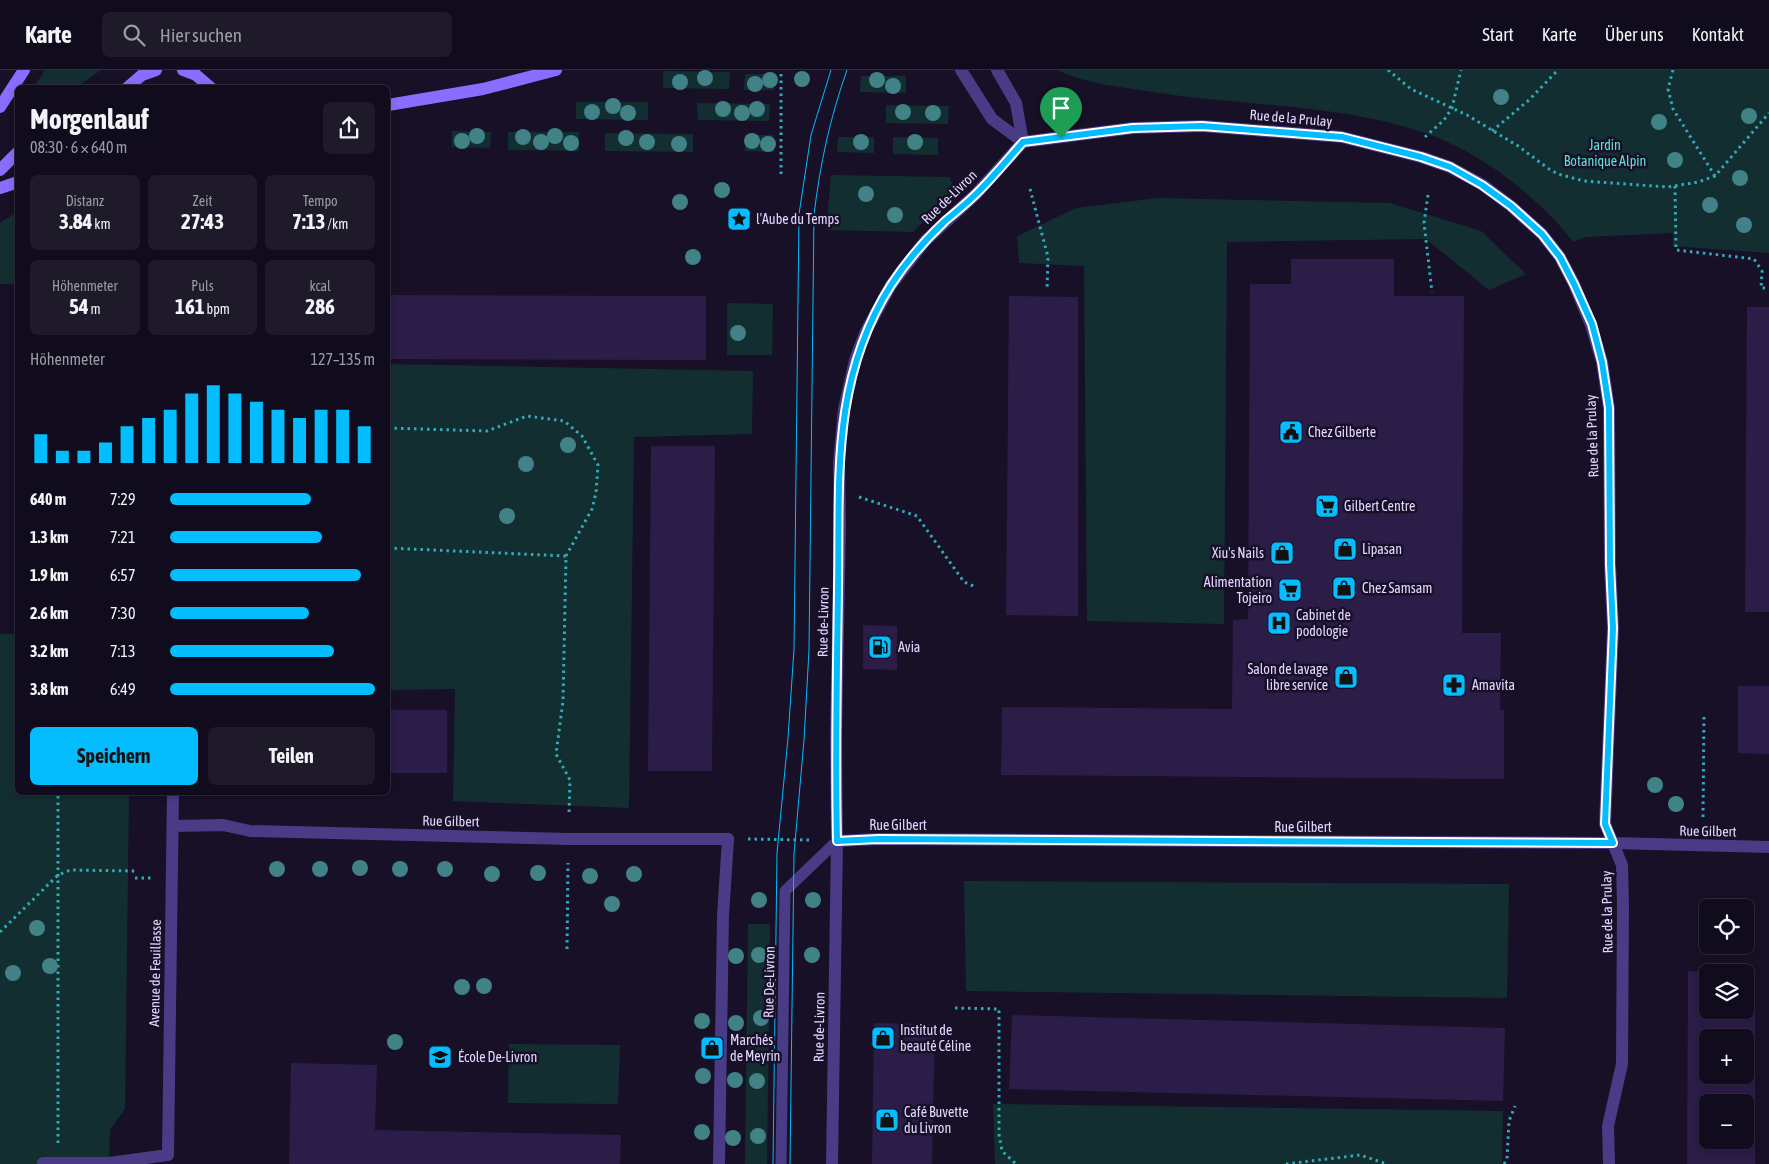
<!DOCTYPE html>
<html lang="de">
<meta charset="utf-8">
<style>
body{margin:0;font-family:"Asap Condensed",sans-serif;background:#1e1a2a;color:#f1f3f6;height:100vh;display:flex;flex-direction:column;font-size:19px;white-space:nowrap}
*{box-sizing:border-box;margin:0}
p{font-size:16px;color:#9c9ba4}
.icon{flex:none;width:28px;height:28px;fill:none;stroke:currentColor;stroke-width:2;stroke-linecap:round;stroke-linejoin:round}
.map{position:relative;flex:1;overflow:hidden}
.drawer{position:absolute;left:15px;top:15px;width:375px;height:710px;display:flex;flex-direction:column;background:#110c1d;border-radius:8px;box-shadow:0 2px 8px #0003,0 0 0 1px #302c3b}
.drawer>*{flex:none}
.buttons{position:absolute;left:1699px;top:829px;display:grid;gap:10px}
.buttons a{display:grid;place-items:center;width:55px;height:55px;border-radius:8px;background:#110c1d;box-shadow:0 2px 8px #0003,0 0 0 1px #302c3b;font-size:25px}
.pin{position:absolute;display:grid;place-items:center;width:42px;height:42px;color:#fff;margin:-51px -21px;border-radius:50% 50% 50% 0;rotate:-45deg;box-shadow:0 0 5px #0007}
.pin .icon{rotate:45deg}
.round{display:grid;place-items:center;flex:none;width:52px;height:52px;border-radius:8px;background:#1e1a2a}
.overview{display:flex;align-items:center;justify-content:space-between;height:85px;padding:0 15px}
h1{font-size:28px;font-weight:700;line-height:38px}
.figures{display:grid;grid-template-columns:repeat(3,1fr);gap:8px;height:85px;padding:5px 15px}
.figures div{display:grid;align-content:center;border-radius:8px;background:#1e1a2a;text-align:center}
.figures b{font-size:21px;font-weight:700}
.figures small{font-size:14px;font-weight:400}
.figures p{font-size:14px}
.chart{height:140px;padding:10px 15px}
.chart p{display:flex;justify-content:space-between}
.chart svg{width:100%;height:90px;margin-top:5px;stroke:#03bdfe;stroke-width:6}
.action{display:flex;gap:10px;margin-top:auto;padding:10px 15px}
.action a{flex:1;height:58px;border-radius:8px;background:#03bdfe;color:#111;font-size:20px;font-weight:700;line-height:58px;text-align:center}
.action a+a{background:#1e1a2a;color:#f1f3f6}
ul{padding:0 15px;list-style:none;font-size:16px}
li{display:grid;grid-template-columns:80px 60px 1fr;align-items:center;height:38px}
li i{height:12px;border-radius:6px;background:#03bdfe}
header{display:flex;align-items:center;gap:30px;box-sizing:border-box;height:70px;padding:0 25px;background:#110c1d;border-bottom:1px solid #302c3b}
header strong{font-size:24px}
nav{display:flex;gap:28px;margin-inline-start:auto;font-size:18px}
.search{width:350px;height:45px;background:#1e1a2a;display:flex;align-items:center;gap:12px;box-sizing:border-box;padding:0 18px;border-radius:8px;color:#9c9ba4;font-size:19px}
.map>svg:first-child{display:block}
</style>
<header>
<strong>Karte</strong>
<div class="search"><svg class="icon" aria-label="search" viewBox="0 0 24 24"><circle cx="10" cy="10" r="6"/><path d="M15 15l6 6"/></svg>Hier suchen</div>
<nav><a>Start</a><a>Karte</a><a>Über uns</a><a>Kontakt</a></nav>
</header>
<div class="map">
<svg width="1769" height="1094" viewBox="0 0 1769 1094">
<rect width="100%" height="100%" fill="#171027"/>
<path fill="#132e31" d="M45,0H101L77,17H34Z
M1057,0H1769V183L1673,176V163L1586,167L1573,172C1560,154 1543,138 1526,123C1502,102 1473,83 1443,70C1356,34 1252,37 1160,23C1125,17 1088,15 1057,0Z
M663,1L730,2L729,19L663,18Z
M745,4H774V20H744Z
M861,6H906V23L860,22Z
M576,32H648V50L576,49Z
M697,33L770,34L769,51L698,50Z
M886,35L949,36L948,54L886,53Z
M452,61L491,62L490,78L452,77Z
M508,62H579V81L508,80Z
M605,63L693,64V82L605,81Z
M745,65H774V82L745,81Z
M838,67H874V83L837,82Z
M893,67L938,68V85L893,84Z
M831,105L949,107L955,119L913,162L826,160Z
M1158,128L1390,133L1481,161L1526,204L1489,220L1426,169L1227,172L1224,554L1087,551L1084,196L1019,193L1017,166L1076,138Z
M17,142V214H0V153Z
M727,233L773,234L772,285H727Z
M388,294L753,301L752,364L634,367L629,738L453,731L455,619L388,620Z
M0,564H17L18,722L129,723L125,1039L110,1060L109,1094H0Z
M964,811L1509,814L1507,928L966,921Z
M748,854H770L767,1094H745Z
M509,974L620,975L618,1034L508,1033Z
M993,1034L1503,1041L1502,1094H995Z"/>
<path fill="#2c1c48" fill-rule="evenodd" d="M1291,189H1394V226H1464L1462,563H1501L1500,640H1504V709L1001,705L1002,637L1232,639L1233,550L1248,549L1250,214H1291Z
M388,225L706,226V290L388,289Z
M1009,226L1078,227V546L1006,545Z
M1747,237H1769V542H1745Z
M651,376H715L712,701H648Z
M863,555L897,556V600L863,599Z
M1738,616H1769V684L1738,683Z
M388,640H447V703H388Z
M1688,901L1755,903V1094H1687ZM1708,902H1745V940H1708ZM1708,968H1745V1005H1708ZM1708,1032H1745V1070H1708Z
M1012,945L1505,958L1503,1031L1009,1019Z
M874,953L935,954L932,1094H872Z
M291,993L377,995L375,1060L621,1065L620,1094H289Z"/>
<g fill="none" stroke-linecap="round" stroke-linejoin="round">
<path stroke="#30acb9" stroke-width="3" stroke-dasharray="2.5 4" stroke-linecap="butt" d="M1388,0L1411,19L1467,45L1518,76L1549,99L1558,104L1584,111L1668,117L1698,112L1715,106L1769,43
M1673,0L1668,19L1673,39L1715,106
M1492,61L1529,30L1558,0
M1425,67L1444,50L1452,38L1461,0
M781,104V0
M1675,116L1676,180L1754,189L1762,201L1761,218H1769
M1030,119L1048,187L1047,220
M1428,125L1424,153L1432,222
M388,358L487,361L527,346L564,351L582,366L598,395L596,423L592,439L566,486L563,631L556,684L570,710L569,744
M859,427L917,446L964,512L976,517
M388,478L566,486
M1703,747L1704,644
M748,769L809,770
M135,808H152
M0,862L58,805L70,800L135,801
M567,879L568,793
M955,938L999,939V1064L1002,1081L1016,1094
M58,1073V722
M1286,1094L1360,1085L1387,1094
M1504,1094L1507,1089L1509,1051L1515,1036"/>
<path stroke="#4a3b86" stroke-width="11" d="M781,1094L785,821L837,771"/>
<path stroke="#4a3b86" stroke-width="12" d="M719,1094L723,846L728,769"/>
<path stroke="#4a3b86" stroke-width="12" d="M961,0L992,49L1023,72
M997,0L1016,33L1023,72
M1023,72L1133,58L1202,56L1342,67L1421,87L1450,97L1483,115L1511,136L1542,164L1560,187L1574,214L1591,255L1602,292L1609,338L1610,494L1613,558L1605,754L1622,795L1623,835L1622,994L1608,1056L1609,1094
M173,756L223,755L250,761L569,769H728
M837,771L878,769L1613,773L1769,777
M43,1093H109L168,1085L173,722
M832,1094L837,771L836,665L840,455L839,392L844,339L855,290L866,261L891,215L925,171L976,124L1023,72"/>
<path stroke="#886efe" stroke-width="12" d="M183,0L196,5L211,18
M127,18L142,5L156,0
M388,35L483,19L556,0
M0,37L24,0
M0,100L18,82
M0,118L18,112"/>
<path stroke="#03bdfe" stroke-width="1" d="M773,1094L777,783L788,668L794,579L799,144L811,65L831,0
M790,1094L794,784L804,670L809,580L814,145C820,94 830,48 847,0"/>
</g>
<g fill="#408286">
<circle cx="705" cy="8" r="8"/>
<circle cx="802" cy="9" r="8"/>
<circle cx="770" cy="10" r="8"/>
<circle cx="877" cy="10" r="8"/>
<circle cx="680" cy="12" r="8"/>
<circle cx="755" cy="14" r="8"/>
<circle cx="893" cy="16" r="8"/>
<circle cx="1501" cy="27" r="8"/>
<circle cx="613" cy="36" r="8"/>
<circle cx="723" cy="39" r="8"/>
<circle cx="757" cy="39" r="8"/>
<circle cx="592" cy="42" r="8"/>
<circle cx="903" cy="42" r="8"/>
<circle cx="628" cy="43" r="8"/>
<circle cx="742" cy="43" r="8"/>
<circle cx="933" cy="43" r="8"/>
<circle cx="1749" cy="46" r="8"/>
<circle cx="1659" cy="52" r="8"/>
<circle cx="477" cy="66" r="8"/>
<circle cx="555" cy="66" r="8"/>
<circle cx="523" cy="67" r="8"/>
<circle cx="626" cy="68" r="8"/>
<circle cx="462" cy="71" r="8"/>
<circle cx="752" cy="71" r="8"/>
<circle cx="541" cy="72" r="8"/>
<circle cx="647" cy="72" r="8"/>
<circle cx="861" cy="72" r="8"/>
<circle cx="915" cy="72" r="8"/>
<circle cx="571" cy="73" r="8"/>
<circle cx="679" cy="74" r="8"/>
<circle cx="768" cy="74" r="8"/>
<circle cx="1675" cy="90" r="8"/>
<circle cx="1740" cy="108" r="8"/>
<circle cx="722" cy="120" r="8"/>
<circle cx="866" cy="124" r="8"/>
<circle cx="680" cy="132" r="8"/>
<circle cx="1710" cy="135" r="8"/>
<circle cx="895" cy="145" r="8"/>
<circle cx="1744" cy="155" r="8"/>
<circle cx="693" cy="187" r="8"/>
<circle cx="738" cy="263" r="8"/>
<circle cx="568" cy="375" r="8"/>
<circle cx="526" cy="394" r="8"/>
<circle cx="507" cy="446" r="8"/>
<circle cx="1655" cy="715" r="8"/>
<circle cx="1676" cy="734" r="8"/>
<circle cx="360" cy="798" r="8"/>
<circle cx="277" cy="799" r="8"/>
<circle cx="320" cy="799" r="8"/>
<circle cx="400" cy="799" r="8"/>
<circle cx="445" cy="799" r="8"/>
<circle cx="538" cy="803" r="8"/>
<circle cx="492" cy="804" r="8"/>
<circle cx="634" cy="804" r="8"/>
<circle cx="590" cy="806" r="8"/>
<circle cx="759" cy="830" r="8"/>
<circle cx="813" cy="830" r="8"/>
<circle cx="612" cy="834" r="8"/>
<circle cx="37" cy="858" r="8"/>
<circle cx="759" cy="885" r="8"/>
<circle cx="812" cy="885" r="8"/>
<circle cx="736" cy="886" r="8"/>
<circle cx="50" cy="896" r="8"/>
<circle cx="13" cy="903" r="8"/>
<circle cx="484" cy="916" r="8"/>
<circle cx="462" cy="917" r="8"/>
<circle cx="761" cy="948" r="8"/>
<circle cx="702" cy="951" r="8"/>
<circle cx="736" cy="953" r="8"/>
<circle cx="395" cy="972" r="8"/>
<circle cx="703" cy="1006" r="8"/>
<circle cx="735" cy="1010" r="8"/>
<circle cx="757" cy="1011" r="8"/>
<circle cx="702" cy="1062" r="8"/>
<circle cx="758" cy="1066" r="8"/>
<circle cx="733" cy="1068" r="8"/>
</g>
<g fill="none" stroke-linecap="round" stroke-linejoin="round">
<g stroke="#fff" stroke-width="10">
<path id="route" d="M1202,56L1342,67L1421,87L1450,97L1482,115L1511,136L1542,164L1560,187L1574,214L1592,254L1602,292L1609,338L1610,494L1613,558L1605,754L1613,773L878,769L837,771C835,687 837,603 838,519C840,411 830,311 891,215C906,192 925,170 945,151C956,142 967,133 977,123C993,107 1008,89 1023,72L1133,58Z"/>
</g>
<use href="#route" stroke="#03bdfe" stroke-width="6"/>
</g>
<defs>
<g id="sight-square" transform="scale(1.25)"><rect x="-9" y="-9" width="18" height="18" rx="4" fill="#03bdfe" stroke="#171027"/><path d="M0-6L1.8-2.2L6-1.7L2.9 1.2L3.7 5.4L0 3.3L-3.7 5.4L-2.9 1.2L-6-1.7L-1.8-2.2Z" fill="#111"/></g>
<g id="civic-square" transform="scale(1.25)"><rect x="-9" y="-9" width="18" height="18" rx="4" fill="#03bdfe" stroke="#171027"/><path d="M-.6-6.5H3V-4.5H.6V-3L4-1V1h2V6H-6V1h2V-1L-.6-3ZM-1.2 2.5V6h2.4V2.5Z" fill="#111"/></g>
<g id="supermarket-square" transform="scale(1.25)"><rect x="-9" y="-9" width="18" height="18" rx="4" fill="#03bdfe" stroke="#171027"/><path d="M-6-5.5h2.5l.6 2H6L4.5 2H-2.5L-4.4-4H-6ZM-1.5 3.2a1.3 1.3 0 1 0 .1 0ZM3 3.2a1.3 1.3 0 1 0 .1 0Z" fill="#111"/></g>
<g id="shop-square" transform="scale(1.25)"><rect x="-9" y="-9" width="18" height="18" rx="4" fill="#03bdfe" stroke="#171027"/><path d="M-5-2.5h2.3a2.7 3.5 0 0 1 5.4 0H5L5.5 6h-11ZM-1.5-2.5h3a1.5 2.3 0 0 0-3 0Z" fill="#111"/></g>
<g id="hospital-square" transform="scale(1.25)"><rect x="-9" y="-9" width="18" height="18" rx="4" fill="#03bdfe" stroke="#171027"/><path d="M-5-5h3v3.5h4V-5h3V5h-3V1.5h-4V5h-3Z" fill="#111"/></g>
<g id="fuel-square" transform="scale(1.25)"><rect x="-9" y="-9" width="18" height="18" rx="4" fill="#03bdfe" stroke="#171027"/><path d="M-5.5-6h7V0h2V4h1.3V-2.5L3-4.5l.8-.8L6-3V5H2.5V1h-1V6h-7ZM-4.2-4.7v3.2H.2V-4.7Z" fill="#111"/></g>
<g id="pharmacy-square" transform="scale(1.25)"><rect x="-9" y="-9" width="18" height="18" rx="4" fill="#03bdfe" stroke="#171027"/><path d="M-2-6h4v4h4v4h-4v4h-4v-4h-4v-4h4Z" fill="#111"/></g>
<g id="school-square" transform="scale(1.25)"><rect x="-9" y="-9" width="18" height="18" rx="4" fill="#03bdfe" stroke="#171027"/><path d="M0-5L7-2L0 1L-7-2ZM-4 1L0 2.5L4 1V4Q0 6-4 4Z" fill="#111"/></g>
</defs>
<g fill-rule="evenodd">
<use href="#sight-square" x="739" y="149"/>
<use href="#civic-square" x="1291" y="362"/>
<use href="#supermarket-square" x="1327" y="436"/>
<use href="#shop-square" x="1345" y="479"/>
<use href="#shop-square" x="1282" y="483"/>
<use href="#shop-square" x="1344" y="518"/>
<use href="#supermarket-square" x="1290" y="520"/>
<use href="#hospital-square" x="1279" y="553"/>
<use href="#fuel-square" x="880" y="577"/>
<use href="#shop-square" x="1346" y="607"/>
<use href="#pharmacy-square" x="1454" y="615"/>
<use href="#shop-square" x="883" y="968"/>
<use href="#shop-square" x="712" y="978"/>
<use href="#school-square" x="440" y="987"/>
<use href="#shop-square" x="887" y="1050"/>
</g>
<g text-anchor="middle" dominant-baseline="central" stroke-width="5" stroke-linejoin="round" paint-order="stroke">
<g font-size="14" fill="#e1d6ff" stroke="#171027">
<text transform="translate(1291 48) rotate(5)">Rue de la Prulay</text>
<text transform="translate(949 127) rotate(-44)">Rue de-Livron</text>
<text transform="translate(1592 366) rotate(-92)">Rue de la Prulay</text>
<text transform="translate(823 552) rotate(-89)">Rue de-Livron</text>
<text transform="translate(451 751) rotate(1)">Rue Gilbert</text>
<text x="898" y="755">Rue Gilbert</text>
<text x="1303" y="757">Rue Gilbert</text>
<text transform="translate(1708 761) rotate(1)">Rue Gilbert</text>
<text transform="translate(1607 842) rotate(-91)">Rue de la Prulay</text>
<text transform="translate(155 903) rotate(-89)">Avenue de Feuillasse</text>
<text transform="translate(769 912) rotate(-89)">Rue De-Livron</text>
<text transform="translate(819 957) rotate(-89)">Rue de-Livron</text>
</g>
<g font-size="14" fill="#61e0d4" stroke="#171027">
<text x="1605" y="75">Jardin<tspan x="1605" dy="16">Botanique Alpin</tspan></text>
</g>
<g font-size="14" fill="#e1d6ff" stroke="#171027" text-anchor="start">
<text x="756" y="149">l'Aube du Temps</text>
<text x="1308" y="362">Chez Gilberte</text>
<text x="1344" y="436">Gilbert Centre</text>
<text x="1362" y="479">Lipasan</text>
<text x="1264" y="483" text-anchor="end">Xiu's Nails</text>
<text x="1272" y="512" text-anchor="end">Alimentation<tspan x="1272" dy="16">Tojeiro</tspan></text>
<text x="1362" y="518">Chez Samsam</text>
<text x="1296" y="545">Cabinet de<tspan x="1296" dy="16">podologie</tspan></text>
<text x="898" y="577">Avia</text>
<text x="1328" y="599" text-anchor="end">Salon de lavage<tspan x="1328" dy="16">libre service</tspan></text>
<text x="1472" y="615">Amavita</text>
<text x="900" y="960">Institut de<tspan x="900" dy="16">beauté Céline</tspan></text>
<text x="730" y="970">Marchés<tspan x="730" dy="16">de Meyrin</tspan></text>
<text x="458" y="987">École De-Livron</text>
<text x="904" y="1042">Café Buvette<tspan x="904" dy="16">du Livron</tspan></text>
</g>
</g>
</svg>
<div class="buttons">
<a><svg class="icon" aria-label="locate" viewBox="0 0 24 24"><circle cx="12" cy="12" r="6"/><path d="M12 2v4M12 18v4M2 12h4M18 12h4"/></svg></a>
<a><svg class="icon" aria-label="layers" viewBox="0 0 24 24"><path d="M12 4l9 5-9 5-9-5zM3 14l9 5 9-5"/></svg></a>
<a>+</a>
<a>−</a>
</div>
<div class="pin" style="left:1061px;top:68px;background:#1e9e55"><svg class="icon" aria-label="arrive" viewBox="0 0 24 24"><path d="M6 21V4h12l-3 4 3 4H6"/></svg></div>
<section class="drawer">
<div class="overview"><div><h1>Morgenlauf</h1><p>08:30 · 6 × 640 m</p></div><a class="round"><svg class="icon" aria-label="share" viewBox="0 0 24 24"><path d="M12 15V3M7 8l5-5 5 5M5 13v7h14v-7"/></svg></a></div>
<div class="figures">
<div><p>Distanz</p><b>3.84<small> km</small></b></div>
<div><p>Zeit</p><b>27:43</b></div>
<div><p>Tempo</p><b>7:13<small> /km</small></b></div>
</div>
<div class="figures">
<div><p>Höhenmeter</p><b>54<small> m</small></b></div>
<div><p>Puls</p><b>161<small> bpm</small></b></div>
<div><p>kcal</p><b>286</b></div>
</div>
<div class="chart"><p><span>Höhenmeter</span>127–135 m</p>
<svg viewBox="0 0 160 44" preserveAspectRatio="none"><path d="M5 44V30M15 44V38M25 44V38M35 44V34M45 44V26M55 44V22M65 44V18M75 44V10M85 44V6M95 44V10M105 44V14M115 44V18M125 44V22M135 44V18M145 44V18M155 44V26"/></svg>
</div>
<ul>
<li><b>640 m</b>7:29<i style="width:69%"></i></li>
<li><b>1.3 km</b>7:21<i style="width:74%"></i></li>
<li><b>1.9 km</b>6:57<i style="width:93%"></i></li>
<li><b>2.6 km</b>7:30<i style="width:68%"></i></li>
<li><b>3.2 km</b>7:13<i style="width:80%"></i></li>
<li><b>3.8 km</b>6:49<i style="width:100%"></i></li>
</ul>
<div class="action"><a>Speichern</a><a>Teilen</a></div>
</section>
</div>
